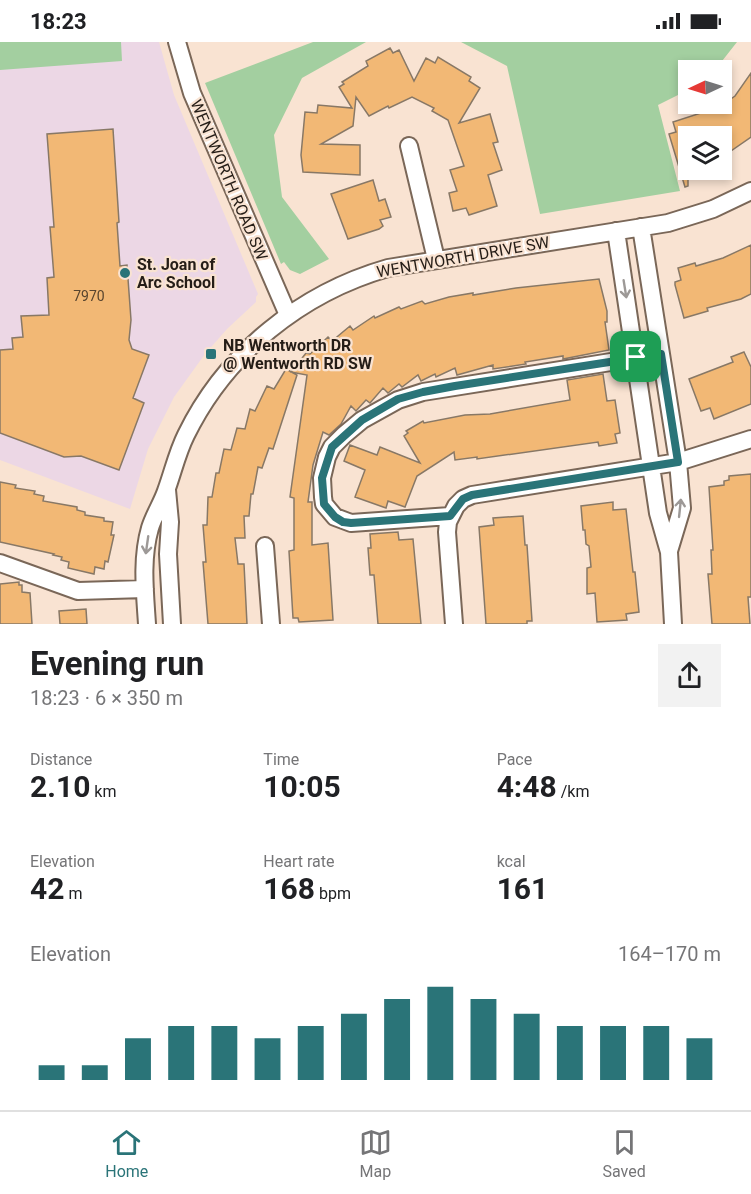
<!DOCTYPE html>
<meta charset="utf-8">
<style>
body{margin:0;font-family:Roboto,sans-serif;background:#f2f2f2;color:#202124;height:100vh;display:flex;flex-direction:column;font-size:22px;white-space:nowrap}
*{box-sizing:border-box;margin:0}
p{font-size:20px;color:#757577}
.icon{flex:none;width:33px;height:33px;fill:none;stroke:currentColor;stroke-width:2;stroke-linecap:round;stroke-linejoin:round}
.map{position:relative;height:582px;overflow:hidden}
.panel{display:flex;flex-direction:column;background:#fff;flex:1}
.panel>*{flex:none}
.needle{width:39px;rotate:266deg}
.controls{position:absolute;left:678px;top:18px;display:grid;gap:12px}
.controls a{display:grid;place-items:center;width:54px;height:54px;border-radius:0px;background:#fff;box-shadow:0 3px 9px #0003;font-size:30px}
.pin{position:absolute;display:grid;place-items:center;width:51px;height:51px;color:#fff;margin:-26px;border-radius:12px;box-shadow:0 3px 9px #0006}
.round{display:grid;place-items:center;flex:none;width:63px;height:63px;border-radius:0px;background:#f2f2f2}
.headline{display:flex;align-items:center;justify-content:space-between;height:102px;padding:0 30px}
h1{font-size:33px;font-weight:700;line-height:45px}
.stats{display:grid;grid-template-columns:repeat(3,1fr);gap:9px;height:102px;padding:6px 30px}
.stats div{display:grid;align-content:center}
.stats b{font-size:30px;font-weight:700}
.stats small{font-size:16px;font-weight:400}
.stats p{font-size:16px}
.chart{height:168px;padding:12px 30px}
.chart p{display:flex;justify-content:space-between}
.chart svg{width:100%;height:108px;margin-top:6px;stroke:#2a7478;stroke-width:6}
.status{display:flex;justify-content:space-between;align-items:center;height:42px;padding:0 30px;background:#fff;direction:ltr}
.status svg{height:16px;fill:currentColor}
.menu{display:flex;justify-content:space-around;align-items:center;height:84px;border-top:2px solid #e0e0e0;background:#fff;font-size:16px;color:#757577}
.menu a{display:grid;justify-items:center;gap:3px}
.menu .current{color:#2a7478}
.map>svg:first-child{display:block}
</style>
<div class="status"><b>18:23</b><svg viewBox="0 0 49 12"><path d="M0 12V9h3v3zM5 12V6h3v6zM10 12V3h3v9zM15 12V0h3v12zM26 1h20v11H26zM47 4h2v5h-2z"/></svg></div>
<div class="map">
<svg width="751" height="582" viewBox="0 0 751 582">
<rect width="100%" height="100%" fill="#f9e3d2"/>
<path fill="#ecd7e5" d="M0,0H159L174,53L258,252L256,255V260L227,287L205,312L174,355L148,407L130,467L0,418Z"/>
<path fill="#a3cfa0" d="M0,0H121L122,19L0,28Z
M313,0H366L302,36L274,93L282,155L329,217L300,232L290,228L284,220L281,222L205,41Z
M461,0H737L715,28H688V48L658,63L680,149L540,172L507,24Z"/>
<path fill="#f2b875" stroke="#887866" stroke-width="1.5" d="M390,6L393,11L399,8L414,39L426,16L435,21L438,15L471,35L469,39L480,46L459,81L490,72L498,100L493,101L502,128L488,133L497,164L469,173L466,166L453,169L449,151L457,149L450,128L464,124L448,78L432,69L434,66L412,55L389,66L388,64L369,74L356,55L353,84L321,102L360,103V133L303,130L301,113L305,70L317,71L318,63L352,66L339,45L344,42L342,40L368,24L366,19Z
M751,31V95L728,111L722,102V94H688V144L685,145L669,92L676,90L673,80L701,71L702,62H715L718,66L735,54Z
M113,87L119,180L117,181L120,224L127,223L131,278L129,298L132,307L149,313L133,356L144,361L119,428L81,414L64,415L0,391V308L13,307L12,296L23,295L21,274L49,273L47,236L54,235L50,185H54L47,92Z
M373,138L379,159L385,157L391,175L380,178L383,184L379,187L348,197L331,152Z
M751,203V252L741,257L707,266L708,269L684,276L675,243V240L681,238L678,226L695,221L696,224L723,216Z
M599,237L607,269V280H605L609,308L563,317V314L525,320L526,322L493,327V323L457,333L455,326L436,335L435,332L421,339L418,333L402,345L399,342L388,351L383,346L370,361L366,358L356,369L351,364L341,382L329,393L323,390L313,423L308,460H312V503L328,501L333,578L299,580L298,576H293L289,509L294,508V456L290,455L307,333L291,330L306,311L310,312L328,295L332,299L350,284L353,288L374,274L375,276L399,265L401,267L422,259L425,262L449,255L473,251V253L516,246Z
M744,310L751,325V362L714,377L710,366L701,369L689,337L733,320L731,315Z
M286,327L297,333L273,407L269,406L262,426L258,425L253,452H251L249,474H244L245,496H235L238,522H244L247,582H208L203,520H206L203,483H207L208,455H212L216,431H219L224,407L231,408L237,386L245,387L250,367L255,369L267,344L274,347Z
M603,332L607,359L615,358L620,391L615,392L617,401L599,404L598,400L477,417V415L455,418L454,410L417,434L405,465L388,459L386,466L355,455L365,428L344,419L350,403L377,413L380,405L420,421L404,394L408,391L406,389L423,379L424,381L465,373L490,372L570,358L567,338Z
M751,432V555H748L750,582H712L708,532H712L711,508H713L709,445L724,443V439L729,438V434Z
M0,440L16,443L15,446L35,449L34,452L44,454L43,459L77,465V468L85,470V473L104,476V479L113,480L111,493H114L108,520L105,519L104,527L95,525L94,532L68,526L69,520L61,518L62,515L53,513L54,512L0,500Z
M613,460V468L626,467L633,530H635L639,570L626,572L627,578L597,580L595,551L587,552V526L591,525L589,504L586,502L585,488H583L581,464Z
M523,474L525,503H527L532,579H527V582H486L479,485L494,483L493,476Z
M398,490L399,498L413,497L421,582H378L374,533H370L368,506H371L370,492Z
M19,540V543H22V550L30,551L32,582H0V542Z
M86,567L87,582H60L59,569Z"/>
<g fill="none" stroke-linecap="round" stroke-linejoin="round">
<g stroke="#7a6758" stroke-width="20">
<path id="minor" d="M177,0L192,51L288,273
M409,104L436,217
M641,185L678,420L682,466L669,509
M616,189L658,471L669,510L673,582
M167,448L170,480L168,512L172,582
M450,474L351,481L335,475L324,462L323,455L322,436L327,415L332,405L344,393L362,378L398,358L423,350L661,312
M265,504L271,582
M0,521L78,549L145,547
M147,582C145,551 141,517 150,486C154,473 162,461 166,449C173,430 177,411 186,393C226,311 301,251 388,226L668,181L713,167L751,149
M454,582L447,490L448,480L456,464L463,457L472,453L678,420L751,397"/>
</g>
<use href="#minor" stroke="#fff" stroke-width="16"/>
</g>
<defs><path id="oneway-shaft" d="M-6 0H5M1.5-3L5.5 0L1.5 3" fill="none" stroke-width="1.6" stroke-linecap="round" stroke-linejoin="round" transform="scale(1.5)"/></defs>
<g stroke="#9d9997">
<use href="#oneway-shaft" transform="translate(625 247) rotate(81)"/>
<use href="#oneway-shaft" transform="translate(680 466) rotate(-84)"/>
<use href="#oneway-shaft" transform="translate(147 503) rotate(98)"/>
</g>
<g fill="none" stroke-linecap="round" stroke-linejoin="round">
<g stroke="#fff" stroke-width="12">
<path id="route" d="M661,312L678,420L472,453L463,457L450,474L351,481L343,480L335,475L324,462L322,436L332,405L362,378L398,357L423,350L455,344Z"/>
</g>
<use href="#route" stroke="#2a7478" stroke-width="8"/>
</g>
<g fill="#2a7478" stroke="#f9e3d2" stroke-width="2">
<circle cx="125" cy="231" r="6"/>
<rect x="205" y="306" width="12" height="12" rx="3"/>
</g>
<g text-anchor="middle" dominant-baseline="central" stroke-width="4.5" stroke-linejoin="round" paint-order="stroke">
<g font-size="14" fill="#58442e">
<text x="89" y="254">7970</text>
</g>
<g font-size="16" fill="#251d17" stroke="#f9e3d2">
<text transform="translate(229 138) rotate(67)">WENTWORTH ROAD SW</text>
<text transform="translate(463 215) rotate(-10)">WENTWORTH DRIVE SW</text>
</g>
<g font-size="16" font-weight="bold" fill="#251d17" stroke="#f9e3d2" text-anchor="start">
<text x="137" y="222">St. Joan of<tspan x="137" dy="18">Arc School</tspan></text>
<text x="223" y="303">NB Wentworth DR<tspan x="223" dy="18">@ Wentworth RD SW</tspan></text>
</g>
</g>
</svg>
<div class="controls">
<a><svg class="needle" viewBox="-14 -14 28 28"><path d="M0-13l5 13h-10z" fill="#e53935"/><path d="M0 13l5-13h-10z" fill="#757577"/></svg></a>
<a><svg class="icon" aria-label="layers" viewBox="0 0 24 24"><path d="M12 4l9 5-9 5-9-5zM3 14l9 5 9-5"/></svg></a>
</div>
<div class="pin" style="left:636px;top:315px;background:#1e9e55"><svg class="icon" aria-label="arrive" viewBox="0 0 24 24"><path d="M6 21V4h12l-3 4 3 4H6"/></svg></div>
</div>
<section class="panel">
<div class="headline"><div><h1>Evening run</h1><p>18:23 · 6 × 350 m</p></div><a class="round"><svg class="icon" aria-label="share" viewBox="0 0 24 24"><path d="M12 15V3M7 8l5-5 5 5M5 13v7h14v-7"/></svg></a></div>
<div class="stats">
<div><p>Distance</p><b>2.10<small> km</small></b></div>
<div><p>Time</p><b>10:05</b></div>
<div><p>Pace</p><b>4:48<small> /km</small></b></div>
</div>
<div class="stats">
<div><p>Elevation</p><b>42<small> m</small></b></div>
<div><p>Heart rate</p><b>168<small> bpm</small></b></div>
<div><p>kcal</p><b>161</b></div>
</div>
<div class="chart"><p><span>Elevation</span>164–170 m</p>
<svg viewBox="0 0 160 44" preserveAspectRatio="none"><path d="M5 44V38M15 44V38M25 44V27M35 44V22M45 44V22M55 44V27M65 44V22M75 44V17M85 44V11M95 44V6M105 44V11M115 44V17M125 44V22M135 44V22M145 44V22M155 44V27"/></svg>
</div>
</section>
<nav class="menu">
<a class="current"><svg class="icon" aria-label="home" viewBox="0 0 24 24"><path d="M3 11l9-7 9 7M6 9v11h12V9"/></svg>Home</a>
<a><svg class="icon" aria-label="map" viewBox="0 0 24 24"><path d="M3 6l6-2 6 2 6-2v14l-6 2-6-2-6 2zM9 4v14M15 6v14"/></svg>Map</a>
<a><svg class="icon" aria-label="saved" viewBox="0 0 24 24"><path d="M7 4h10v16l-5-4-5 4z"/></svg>Saved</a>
</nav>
